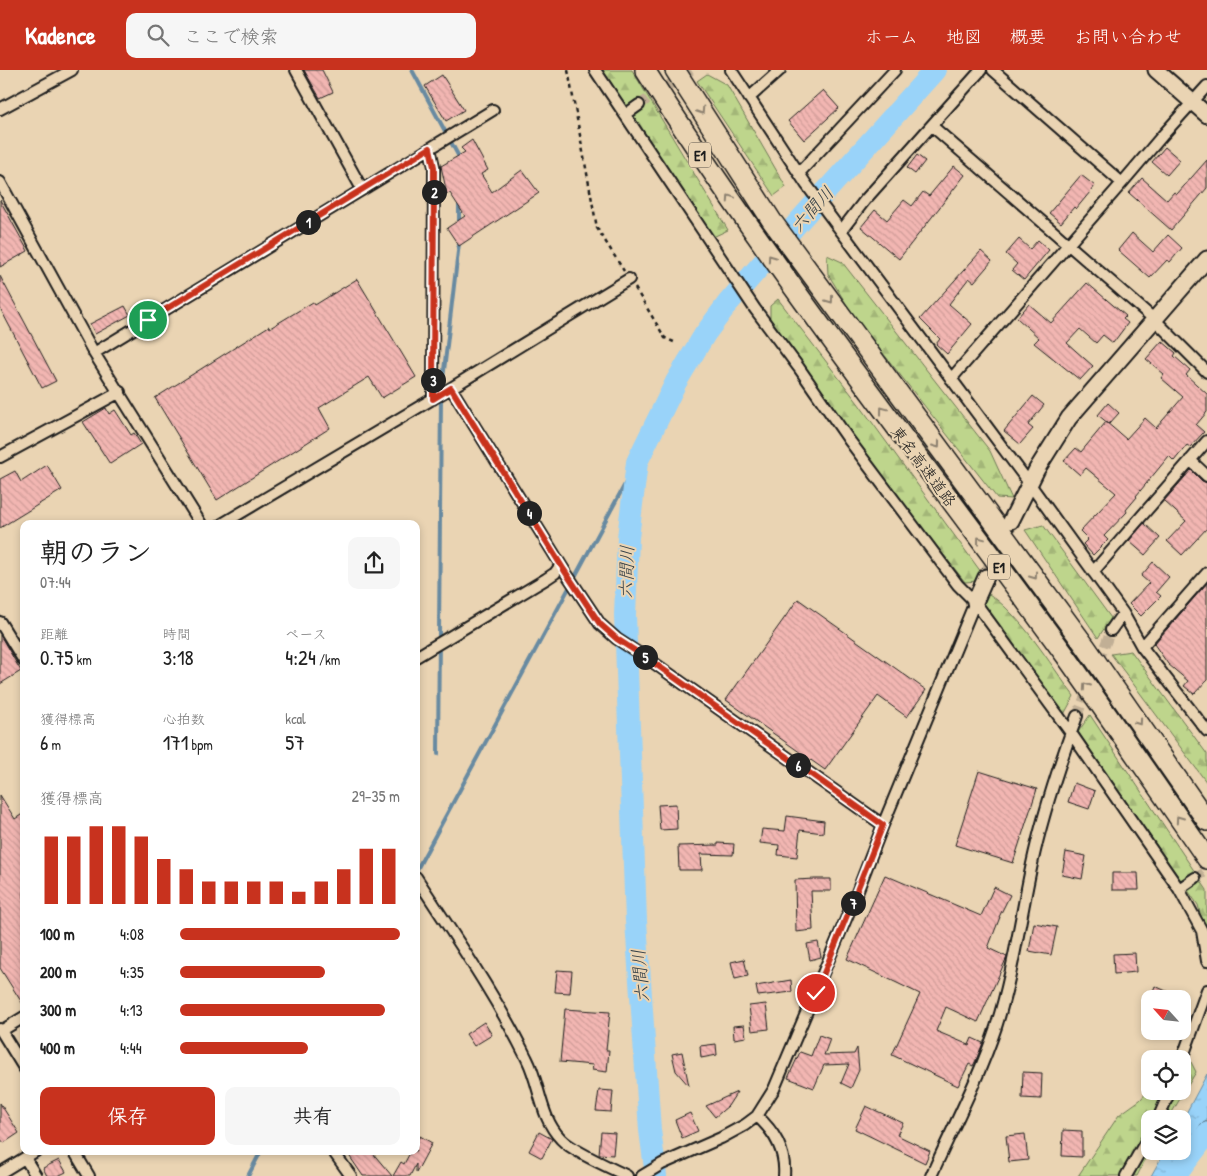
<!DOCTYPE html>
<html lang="ja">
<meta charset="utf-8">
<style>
body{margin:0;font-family:"Patrick Hand","Klee One",sans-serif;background:#f6f6f6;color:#222;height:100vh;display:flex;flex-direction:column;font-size:19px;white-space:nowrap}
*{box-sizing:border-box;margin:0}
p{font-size:16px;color:#767676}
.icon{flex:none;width:28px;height:28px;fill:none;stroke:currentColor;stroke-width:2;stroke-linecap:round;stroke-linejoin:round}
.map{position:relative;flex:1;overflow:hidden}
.sheet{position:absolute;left:20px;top:450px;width:400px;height:635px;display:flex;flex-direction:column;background:#fff;border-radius:10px;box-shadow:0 2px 8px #0003}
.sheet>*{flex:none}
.needle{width:32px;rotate:297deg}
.tools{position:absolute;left:1141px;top:920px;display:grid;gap:10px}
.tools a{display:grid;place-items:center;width:50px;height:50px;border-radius:10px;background:#fff;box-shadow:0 2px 8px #0003;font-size:25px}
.pin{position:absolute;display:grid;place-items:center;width:42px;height:42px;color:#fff;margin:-21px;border:2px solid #fff;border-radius:50%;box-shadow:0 1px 5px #0007}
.km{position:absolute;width:25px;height:25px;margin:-12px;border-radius:50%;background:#222;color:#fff;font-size:14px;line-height:25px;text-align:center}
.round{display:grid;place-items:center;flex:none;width:52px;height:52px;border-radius:10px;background:#f6f6f6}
.headline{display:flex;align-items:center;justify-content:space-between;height:85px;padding:0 20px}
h1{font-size:28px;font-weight:600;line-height:38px}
.metrics{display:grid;grid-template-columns:repeat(3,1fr);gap:8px;height:85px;padding:5px 20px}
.metrics div{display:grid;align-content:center}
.metrics b{font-size:21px;font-weight:600}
.metrics small{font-size:14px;font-weight:400}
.metrics p{font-size:14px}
.chart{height:140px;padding:10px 20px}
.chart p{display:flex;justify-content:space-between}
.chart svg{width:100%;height:90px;margin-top:5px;stroke:#c8321e;stroke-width:6}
.action{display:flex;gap:10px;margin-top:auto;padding:10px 20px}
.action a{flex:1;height:58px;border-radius:10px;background:#c8321e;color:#fff;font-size:20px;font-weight:600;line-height:58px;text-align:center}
.action a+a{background:#f6f6f6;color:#222}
ul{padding:0 20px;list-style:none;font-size:16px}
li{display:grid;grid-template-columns:80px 60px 1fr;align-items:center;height:38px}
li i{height:12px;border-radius:6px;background:#c8321e}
header{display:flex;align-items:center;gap:30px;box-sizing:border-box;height:70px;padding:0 25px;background:#c8321e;color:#fff}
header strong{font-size:24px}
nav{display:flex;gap:28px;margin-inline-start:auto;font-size:18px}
.search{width:350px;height:45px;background:#f6f6f6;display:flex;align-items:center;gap:12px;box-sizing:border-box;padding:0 18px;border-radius:10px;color:#767676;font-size:19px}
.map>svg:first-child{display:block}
</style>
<header>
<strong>Kadence</strong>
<div class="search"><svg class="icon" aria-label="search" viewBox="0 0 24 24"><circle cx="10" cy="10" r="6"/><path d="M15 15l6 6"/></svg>ここで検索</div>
<nav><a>ホーム</a><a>地図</a><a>概要</a><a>お問い合わせ</a></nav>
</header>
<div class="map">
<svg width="1207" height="1106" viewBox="0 0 1207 1106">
<defs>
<pattern id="forest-firs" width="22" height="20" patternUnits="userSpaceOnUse" patternTransform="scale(1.25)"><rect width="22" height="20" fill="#bed58c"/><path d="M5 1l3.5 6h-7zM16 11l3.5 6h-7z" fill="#a3b678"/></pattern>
<pattern id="water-ripples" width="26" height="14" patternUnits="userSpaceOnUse" patternTransform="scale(1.25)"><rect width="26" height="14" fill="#99d3f9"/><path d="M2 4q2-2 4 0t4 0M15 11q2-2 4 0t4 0" fill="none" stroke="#83b5d5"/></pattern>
<pattern id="building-back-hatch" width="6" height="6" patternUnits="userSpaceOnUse" patternTransform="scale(1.25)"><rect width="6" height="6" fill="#f2b6b2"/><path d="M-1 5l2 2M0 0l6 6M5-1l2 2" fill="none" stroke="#cf9c98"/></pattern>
</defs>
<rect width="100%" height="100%" fill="#ead4b3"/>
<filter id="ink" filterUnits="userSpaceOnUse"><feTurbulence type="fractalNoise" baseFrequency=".02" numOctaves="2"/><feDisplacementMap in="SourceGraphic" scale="10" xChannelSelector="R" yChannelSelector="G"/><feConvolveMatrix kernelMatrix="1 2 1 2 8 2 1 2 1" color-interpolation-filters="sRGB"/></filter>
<g filter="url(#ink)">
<path fill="url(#forest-firs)" stroke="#6d7854" d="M601,0H632L728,160L713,167Z
M707,4L727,15L786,117L774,126L697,11Z
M827,185L842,192L990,381L1012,429L997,428L853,245L828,204Z
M778,229L858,333L981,502L977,511L965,512L838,350L770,251V236Z
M1043,455L1111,548L1098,568L1025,460Z
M986,522C1021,544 1049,593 1074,626L1061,650L983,534Z
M1131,581L1207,684V713L1111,584Z
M1090,645L1207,820V869L1198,835L1078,662Z
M1190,990L1196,1002L1168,1049H1150V1080L1137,1106H1078L1119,1045L1140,1030L1150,1019V1021H1182L1183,993Z"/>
<path fill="url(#water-ripples)" stroke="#678aa1" d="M1207,1004V1053L1174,1106H1151L1165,1081H1182L1183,1049Z"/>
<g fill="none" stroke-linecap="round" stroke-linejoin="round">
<path stroke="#4e6574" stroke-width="1" d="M1170,1106L1171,1102L1201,1054L1207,1051"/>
<path stroke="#678aa1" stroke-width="4" d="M412,0L459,87V91
M459,133V153
M438,684L441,326L459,173
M416,801L637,392
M248,1106L261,1081"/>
<path stroke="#99d3f9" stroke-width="22" d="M656,1106L650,1060L636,851L625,545L628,468L637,392L676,312L705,264L728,233L802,148L935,0
M1175,1106L1207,1064"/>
</g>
<path fill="url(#building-back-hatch)" stroke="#1c1c1c" d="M304,0H322L333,22L320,28Z
M442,5L464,40L446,51L425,16Z
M823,20L839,38L804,70L788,51Z
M472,70L488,100L481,104L492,122L522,100L539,123L459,176L447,158L465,146L450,123L447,124L441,96L465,82L461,78Z
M1165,77L1180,90L1167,105L1152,92Z
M917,85L925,91L915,104L907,98Z
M1207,90V118L1171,160L1129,123L1142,108L1167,130L1174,122L1177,124Z
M954,96L965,105L899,189L861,157L875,140L887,150L904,130L912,136L923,122L929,126Z
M1081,105L1095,116L1076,139L1074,137L1061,153L1049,143Z
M0,130L28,181L0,197Z
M1132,163L1153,182L1168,165L1182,178L1170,192L1167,190L1150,208L1118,180Z
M1019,169L1030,179L1038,170L1049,180L1024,210L1012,200L1017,194L1006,184Z
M981,181L992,191L974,212L969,208L949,234L972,254L947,284L936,274L940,269L920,249Z
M0,206L56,311L42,318L0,238Z
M357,209L416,307L382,328L369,307L319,338L330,358L217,430L155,328L269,256L270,258L313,232L315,235Z
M1087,213L1126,246L1123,249L1128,253L1113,273L1103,265L1096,273L1080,259L1067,273L1093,296L1080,310L1034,273L1039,268L1017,248L1029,234L1051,253Z
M125,236L130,245L95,264L90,254Z
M1162,271L1176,283L1174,286L1190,300L1186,305L1207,324V342L1196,355L1204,362L1190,377L1187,375L1174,391L1169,386L1136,426L1137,427L1126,440L1127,442L1104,466L1108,470L1093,485L1083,474L1088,469L1080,461L1116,423L1086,398L1080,405L1064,391L1076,378L1081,382L1106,352L1126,369L1145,348L1156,358L1183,327L1161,308L1164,304L1146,289Z
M1033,326L1044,335L1028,355L1033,359L1020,374L1004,361Z
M1108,333L1119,343L1109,354L1098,345Z
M106,338L109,344L115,340L131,365L134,363L141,374L110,394L83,352Z
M47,395L62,420L0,458V409L15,401L21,412Z
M1191,400L1202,411L1207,413V458L1182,485L1167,471L1186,451L1164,431Z
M1144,453L1160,468L1145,485L1129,471Z
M1153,492L1169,507L1156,522L1161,526L1141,546L1129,534L1149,513L1141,506Z
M1207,513V610L1194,624L1184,616L1188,611L1168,594L1154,574Z
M798,529L926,620L907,647L878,626L825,700L726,630Z
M0,565L21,601L0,614Z
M979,701L1037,719L1013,793L955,775Z
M1074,713L1095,721L1089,739L1068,732Z
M0,725L15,749L24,743V936L0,898Z
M676,734L677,759L660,760L658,735Z
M787,746L824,751L823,763L800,760L797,787L778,785L779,775L760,773L762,759L785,761Z
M718,773L734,774L733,785L701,784L702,800H679L678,776L718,775Z
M1066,782L1086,786L1082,809L1062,805Z
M1112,803H1138L1139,820H1112Z
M885,805L981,846L994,817L1010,825L999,847H1000L988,878L1007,887L978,952L946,937L936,961L969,975L972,968L983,973L976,990L973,996L969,994L958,1016L892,985L920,924L847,889Z
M815,809H831V821H811L813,860L796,862L795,810Z
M1034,853L1057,857L1051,885L1029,881Z
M818,872L821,887L810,890L807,874Z
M1135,883L1136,902L1114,904L1113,884Z
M744,889L748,906L735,909L731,892Z
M557,900L572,901L570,923L555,922Z
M791,910L792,922L758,926L756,916Z
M1155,916L1184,929H1150Z
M766,934L769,959L752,961L749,936Z
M565,939L610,942L606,980H609L607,1002L592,1000L593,995L560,992Z
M484,952L492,965L474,976L466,964Z
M744,955L746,967L734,969L733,956Z
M819,965L830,969L824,985L854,984L857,978L859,1000L851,1018L841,1013L849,994L824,995L814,1018L788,1008L800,982L811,986Z
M716,974L717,985L701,988L700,976Z
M682,982L689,1016L676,1001L672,984Z
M1023,1002L1042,1003L1041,1029L1022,1028Z
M599,1020L613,1021L611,1042L596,1041Z
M737,1022L728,1036L715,1047L706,1036Z
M0,1033L19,1063L4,1073L0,1068Z
M866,1036L903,1053L897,1065L930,1081L925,1093L855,1059Z
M690,1043L698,1061L682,1068L675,1050Z
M1063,1060L1082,1061V1087L1062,1086Z
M539,1062L552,1069L542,1088L529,1081Z
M601,1062L615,1063L613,1085L599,1084Z
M1025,1064L1028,1090L1009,1092L1006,1066Z
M420,1066L432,1073L416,1103V1094L410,1106H393L401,1092L404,1094L411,1081H416V1072Z
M346,1081H371L392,1106H363Z
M59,1090L66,1102L58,1106H47L43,1098Z"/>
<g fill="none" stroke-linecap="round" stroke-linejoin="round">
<path stroke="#c1af95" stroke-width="10" stroke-dasharray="10 5" stroke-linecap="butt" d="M639,35L691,0
M1077,646L1111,560
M1195,808L1207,801"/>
<path stroke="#c1af95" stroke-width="15" stroke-dasharray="15 8" stroke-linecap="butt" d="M986,507L1009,457"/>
<g stroke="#1c1c1c" stroke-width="14">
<path id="street" d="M296,0L362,119
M595,0L755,239L799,298L849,370L958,515L975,532L1071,663L1179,819L1202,861L1207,891
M731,0L806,114L1029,413L1123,543L1142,577L1207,661
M993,0L1122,113
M749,28L780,0
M0,39L72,0
M625,45L639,35
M932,56L1155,250L1207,302
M430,78L434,97L433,329
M799,103L895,0
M0,112L94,283L201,454
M841,161L865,130L981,0
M94,283L493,40
M951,309L1122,113L1162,66L1207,16
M451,318L564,500L600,554L617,569L654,593L883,755
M0,387L120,322
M1190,390L1207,406
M222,454L451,318L629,209
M1093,502L1207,371
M0,552L24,591
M1111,560L1123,543
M1142,577L1207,503
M416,587L546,509L555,503L561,495
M416,807C455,867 496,926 527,989C540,1014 540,1048 561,1069C572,1081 611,1098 627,1106
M1179,819L1195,808
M0,959L24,998
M1,961L24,947
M1182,989L1207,920
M757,1046C775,1062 786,1081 784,1106
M1158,1049L1170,1021
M74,1081L89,1106
M333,1081L351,1106
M25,1088L36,1106
M0,1103L36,1081
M642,1106L662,1094L721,1068L745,1055L757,1046L774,1019L854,830L883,755L975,532
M931,1106C953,1057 979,1008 996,957C1013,904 1020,849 1032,794C1043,743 1059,695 1077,646
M1126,1106L1150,1064"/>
</g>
<g stroke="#1c1c1c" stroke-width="19">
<path id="secondary" d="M1156,0L1207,45
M1011,451L1037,399L1069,348L1207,189
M975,532L986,507"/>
</g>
<g stroke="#1c1c1c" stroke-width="22">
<path id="highway" d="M645,0C774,203 924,391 1065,585C1113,652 1160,721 1207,789
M675,0L772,151L1086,577L1207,751"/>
</g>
<path stroke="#1c1c1c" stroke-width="2.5" stroke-dasharray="4 4" stroke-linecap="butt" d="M568,0L597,158L624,201
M635,218L665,268L676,273"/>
<use href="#street" stroke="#ead4b3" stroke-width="10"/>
<use href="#secondary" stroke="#ead4b3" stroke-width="15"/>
<use href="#highway" stroke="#ead4b3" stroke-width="19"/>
</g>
<defs><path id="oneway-chevron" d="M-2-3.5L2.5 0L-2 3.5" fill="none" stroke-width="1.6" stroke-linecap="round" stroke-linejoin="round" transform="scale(1.25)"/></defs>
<g stroke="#8d816f">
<use href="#oneway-chevron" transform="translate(701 41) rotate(57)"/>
<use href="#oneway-chevron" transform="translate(730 128) rotate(-124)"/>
<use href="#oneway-chevron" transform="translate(771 188) rotate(-125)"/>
<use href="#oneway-chevron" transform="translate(830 230) rotate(54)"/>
<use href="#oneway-chevron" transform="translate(883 340) rotate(-127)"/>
<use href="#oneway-chevron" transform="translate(937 375) rotate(54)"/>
<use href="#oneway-chevron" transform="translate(980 470) rotate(-127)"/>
<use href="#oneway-chevron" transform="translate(1034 506) rotate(54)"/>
<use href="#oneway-chevron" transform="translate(1086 616) rotate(-125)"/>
<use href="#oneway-chevron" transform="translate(1139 652) rotate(55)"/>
<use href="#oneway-chevron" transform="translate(1179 749) rotate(-125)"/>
</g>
</g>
<g fill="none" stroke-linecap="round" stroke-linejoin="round" filter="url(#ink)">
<g stroke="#fff" stroke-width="10">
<path id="route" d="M148,250L430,78L434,97L433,329L451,318L564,500L600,554L617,569L654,593L883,755L816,923"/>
</g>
<use href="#route" stroke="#c8321e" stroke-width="6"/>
</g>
<g text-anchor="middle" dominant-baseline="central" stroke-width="4" stroke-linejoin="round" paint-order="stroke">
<g fill="#ead4b3" stroke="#5a5349" stroke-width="1">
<rect x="689" y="72.5" width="22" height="25" rx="4"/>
<rect x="988" y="484.5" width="22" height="25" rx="4"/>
</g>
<g font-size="15" font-weight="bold" fill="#1c1c1c">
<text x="700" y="85">E1</text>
<text x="999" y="497">E1</text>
</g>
<g font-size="16" fill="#1c1c1c" stroke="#ead4b3">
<text transform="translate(924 396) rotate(53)">東名高速道路</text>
</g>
<g font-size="18" font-style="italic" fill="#354148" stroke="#ead4b3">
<text transform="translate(812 139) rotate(-48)">六間川</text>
<text transform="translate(626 502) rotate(-88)">六間川</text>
<text transform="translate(640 906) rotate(-95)">六間川</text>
</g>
</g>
</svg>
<div class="tools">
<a><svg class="needle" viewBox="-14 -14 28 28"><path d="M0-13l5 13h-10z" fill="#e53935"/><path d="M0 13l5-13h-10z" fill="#767676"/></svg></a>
<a><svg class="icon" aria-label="locate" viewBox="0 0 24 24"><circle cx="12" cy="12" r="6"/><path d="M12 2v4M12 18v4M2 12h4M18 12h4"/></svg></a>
<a><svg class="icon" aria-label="layers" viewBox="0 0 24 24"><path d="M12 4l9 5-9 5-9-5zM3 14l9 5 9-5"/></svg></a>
</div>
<div class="pin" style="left:148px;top:250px;background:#1e9e55"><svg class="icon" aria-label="arrive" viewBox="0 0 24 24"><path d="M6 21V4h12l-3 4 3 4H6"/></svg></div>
<div class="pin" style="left:816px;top:923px;background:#d93025"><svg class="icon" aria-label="check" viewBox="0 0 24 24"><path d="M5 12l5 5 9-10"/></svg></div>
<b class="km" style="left:308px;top:152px">1</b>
<b class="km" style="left:434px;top:122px">2</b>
<b class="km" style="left:433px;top:310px">3</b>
<b class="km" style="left:529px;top:443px">4</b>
<b class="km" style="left:645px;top:587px">5</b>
<b class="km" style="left:798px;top:695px">6</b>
<b class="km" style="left:853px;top:833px">7</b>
<section class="sheet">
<div class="headline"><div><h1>朝のラン</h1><p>07:44</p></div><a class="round"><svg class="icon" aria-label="share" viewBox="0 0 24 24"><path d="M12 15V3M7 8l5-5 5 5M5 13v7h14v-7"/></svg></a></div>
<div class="metrics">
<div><p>距離</p><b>0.75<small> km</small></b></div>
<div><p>時間</p><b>3:18</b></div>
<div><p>ペース</p><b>4:24<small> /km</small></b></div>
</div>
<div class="metrics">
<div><p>獲得標高</p><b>6<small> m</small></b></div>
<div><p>心拍数</p><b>171<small> bpm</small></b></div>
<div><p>kcal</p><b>57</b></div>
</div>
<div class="chart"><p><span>獲得標高</span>29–35 m</p>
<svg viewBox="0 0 160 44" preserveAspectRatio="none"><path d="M5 44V11M15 44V11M25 44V6M35 44V6M45 44V11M55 44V22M65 44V27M75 44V33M85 44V33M95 44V33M105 44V33M115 44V38M125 44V33M135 44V27M145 44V17M155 44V17"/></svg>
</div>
<ul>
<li><b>100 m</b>4:08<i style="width:100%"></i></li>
<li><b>200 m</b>4:35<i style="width:66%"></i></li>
<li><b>300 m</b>4:13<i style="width:93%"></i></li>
<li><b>400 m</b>4:44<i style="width:58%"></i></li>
</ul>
<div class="action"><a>保存</a><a>共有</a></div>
</section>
</div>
